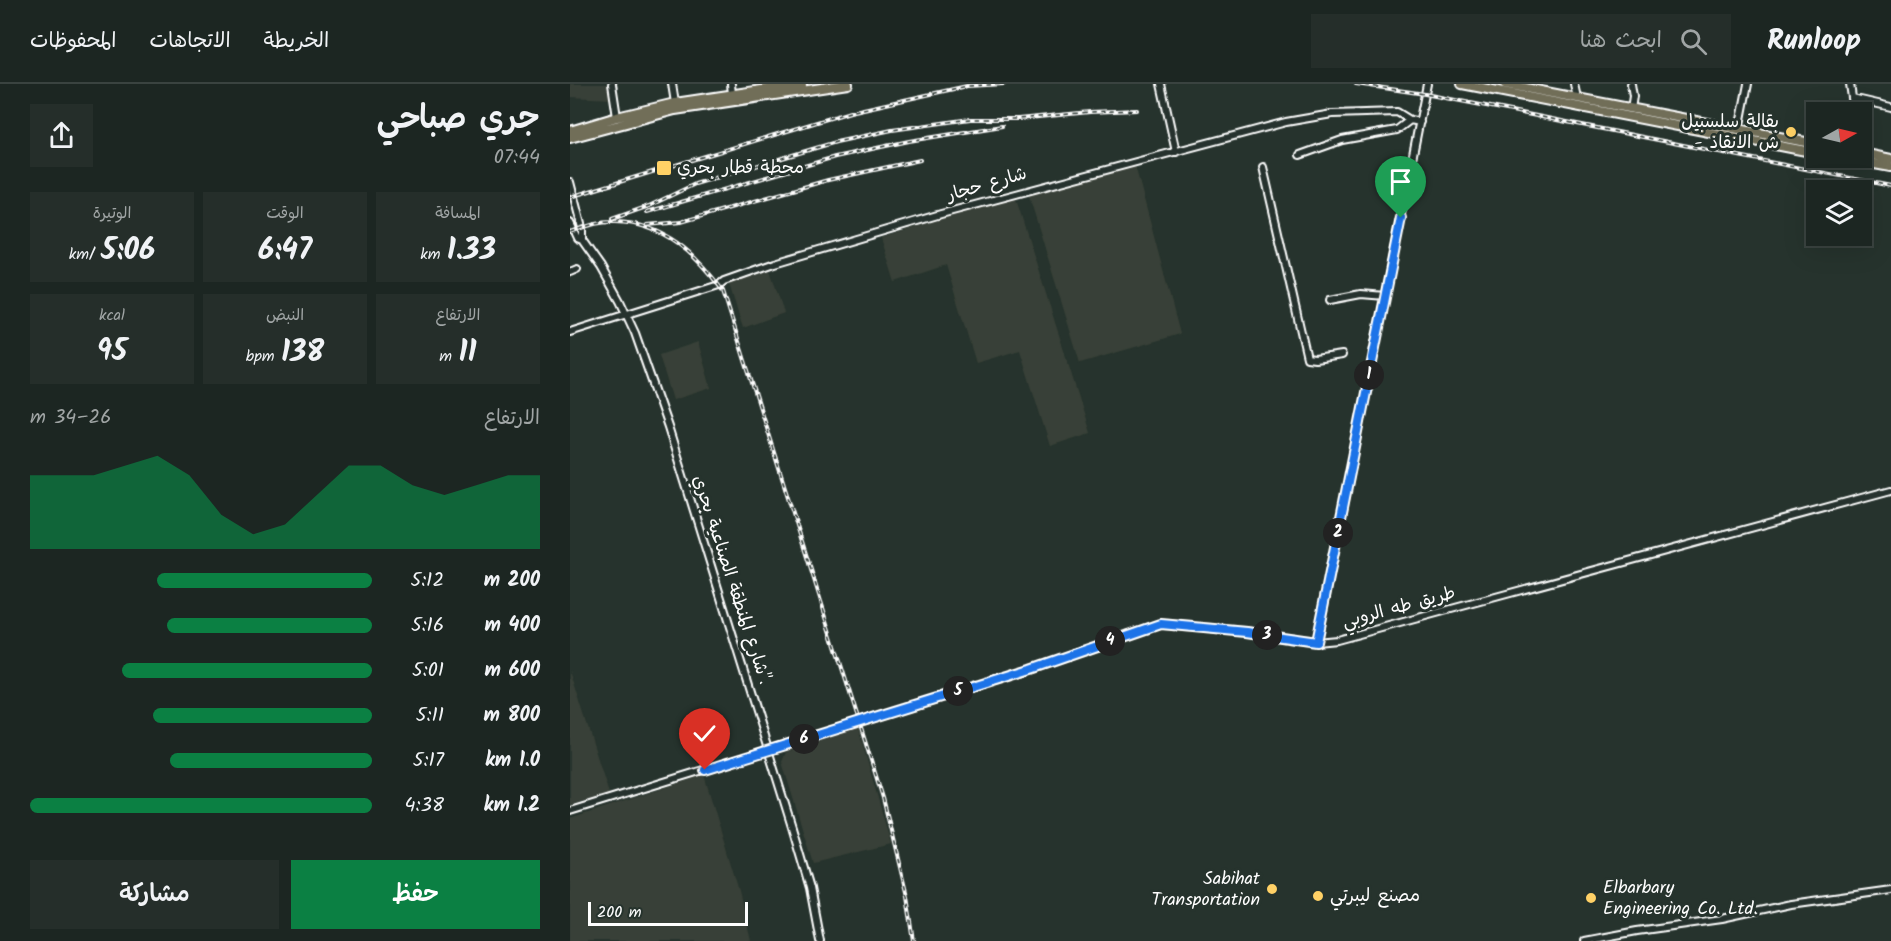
<!DOCTYPE html>
<html lang="ar">
<meta charset="utf-8">
<style>
body{margin:0;font-family:Kalam,"Playpen Sans Arabic",sans-serif;background:#252e2a;color:#f1f3f6;direction:rtl;height:100vh;display:flex;flex-direction:column;font-size:22px;white-space:nowrap}
*{box-sizing:border-box;margin:0}
p{font-size:20px;color:#a0a5a5}
.icon{flex:none;width:33px;height:33px;fill:none;stroke:currentColor;stroke-width:2;stroke-linecap:round;stroke-linejoin:round}
.map{position:relative;flex:1;overflow:hidden;direction:ltr}
.sheet{display:flex;flex-direction:column;background:#1c2622;width:570px}
.sheet>*{flex:none}
.needle{width:39px;rotate:82deg}
.fabs{position:absolute;left:1236px;top:18px;display:grid;gap:12px}
.fabs a{display:grid;place-items:center;width:66px;height:66px;border-radius:0px;background:#1c2622;box-shadow:0 6px 24px #0002,0 0 0 2px #3a4340;font-size:30px}
.scale{position:absolute;left:18px;bottom:15px;width:160px;box-sizing:border-box;padding-left:6px;border:3px solid #fff;border-top:0;font-size:16px;line-height:21px;white-space:nowrap;color:#fff;-webkit-text-stroke:4px #26332d;paint-order:stroke}
.pin{position:absolute;display:grid;place-items:center;width:51px;height:51px;color:#fff;margin:-62px -26px;border-radius:50% 50% 50% 0;rotate:-45deg;box-shadow:0 0 6px #0007}
.pin .icon{rotate:45deg}
.km{position:absolute;width:30px;height:30px;margin:-15px;border-radius:50%;background:#222;color:#fff;font-size:16px;line-height:30px;text-align:center}
.round{display:grid;place-items:center;flex:none;width:63px;height:63px;border-radius:0px;background:#252e2a}
.head{display:flex;align-items:center;justify-content:space-between;height:102px;padding:0 30px}
h1{font-size:33px;font-weight:600;line-height:45px}
.metrics{display:grid;grid-template-columns:repeat(3,1fr);gap:9px;height:102px;padding:6px 30px}
.metrics div{display:grid;align-content:center;border-radius:0px;background:#252e2a;text-align:center}
.metrics b{font-size:30px;font-weight:600}
.metrics small{font-size:16px;font-weight:400}
.metrics p{font-size:16px}
.chart{height:168px;padding:12px 30px}
.chart p{display:flex;justify-content:space-between}
.chart svg{width:100%;height:108px;margin-top:6px;fill:#0b8043;opacity:.7}
.cta{display:flex;gap:12px;margin-top:auto;padding:12px 30px}
.cta a{flex:1;height:69px;border-radius:0px;background:#0b8043;color:#fff;font-size:24px;font-weight:600;line-height:69px;text-align:center}
.cta a+a{background:#252e2a;color:#f1f3f6}
ul{padding:0 30px;list-style:none;font-size:20px}
li{display:grid;grid-template-columns:96px 72px 1fr;align-items:center;height:45px}
li i{height:15px;border-radius:8px;background:#0b8043}
header{display:flex;align-items:center;gap:36px;box-sizing:border-box;height:84px;padding:0 30px;background:#1c2622;border-bottom:2px solid #3a4340}
header strong{font-size:28px}
nav{display:flex;gap:33px;margin-inline-start:auto;font-size:21px}
.search{width:420px;height:54px;background:#252e2a;display:flex;align-items:center;gap:15px;box-sizing:border-box;padding:0 21px;border-radius:0px;color:#a0a5a5;font-size:22px}
main{display:flex;flex:1;min-height:0}
.map>svg:first-child{display:block}
</style>
<header>
<strong>Runloop</strong>
<div class="search"><svg class="icon" aria-label="search" viewBox="0 0 24 24"><circle cx="10" cy="10" r="6"/><path d="M15 15l6 6"/></svg>ابحث هنا</div>
<nav><a>الخريطة</a><a>الاتجاهات</a><a>المحفوظات</a></nav>
</header>
<main>
<div class="map">
<svg width="1321" height="857" viewBox="0 0 1321 857">
<rect width="100%" height="100%" fill="#26332d"/>
<filter id="ink" filterUnits="userSpaceOnUse"><feTurbulence type="fractalNoise" baseFrequency=".0167" numOctaves="2"/><feDisplacementMap in="SourceGraphic" scale="12" xChannelSelector="R" yChannelSelector="G"/><feConvolveMatrix kernelMatrix="1 2 1 2 8 2 1 2 1" color-interpolation-filters="sRGB"/></filter>
<g filter="url(#ink)">
<path fill="#394137" d="M0,0H40L43,15L0,13Z
M563,74L610,250L510,279L457,105Z
M445,112L520,349L480,362L450,266L406,279L376,181L325,198L311,154Z
M200,186L214,229L173,244L159,200Z
M128,258L141,304L103,316L89,271Z
M0,587L39,710L0,721Z
M288,644L321,760L243,779L212,678L216,668Z
M134,691L169,807L181,857H0V735Z"/>
<g fill="none" stroke-linecap="round" stroke-linejoin="round">
<g stroke="#fff" stroke-width="10">
<path id="minor" d="M42,0L47,33
M102,0L105,19
M161,0L162,10
M591,0L606,68
M1004,0L1007,14
M1061,0L1063,12L1061,25
M1280,0L1284,28
M1282,14L1321,23
M1169,46L1178,0
M730,71L772,56L827,46L840,36
M693,83L737,274L745,275L772,271
M0,98L12,144V156
M0,139L7,154L12,156L31,183L50,217L65,249L98,343L222,743L240,804L250,857
M0,188L7,185
M760,216L791,210L815,212
M0,248L149,201L154,197L205,179L371,130L716,38L762,30L827,28L840,36L850,38
M746,558L857,0
M0,727L461,585L591,540L677,548L746,558L767,556L1321,406
M1014,857L1067,847L1152,835L1221,820L1321,806"/>
</g>
<g stroke="#fff" stroke-width="12">
<path id="major" d="M892,0L1246,69
M935,0L1246,60
M0,47L47,33L105,19L232,0
M0,54L105,26L278,0
M1292,69L1321,75
M1271,74L1321,83"/>
</g>
<use href="#minor" stroke="#26332d" stroke-width="6"/>
<use href="#major" stroke="#716e59" stroke-width="8"/>
<g stroke="#fff" stroke-width="4">
<path id="rail" d="M786,0L855,10L1321,102
M0,113L280,28L397,2L434,0
M77,128L265,73L339,57L432,42
M42,135L79,122L125,100L266,58L322,46L400,35H448L520,28L567,26
M77,141L111,138L258,96L350,76
M0,148C15,143 29,137 45,138C94,139 126,170 153,207L313,714L337,812L344,857"/>
</g>
<use href="#rail" stroke="#26332d" stroke-width="1.5" stroke-dasharray="4.5" stroke-linecap="butt"/>
</g>
</g>
<g fill="none" stroke-linecap="round" stroke-linejoin="round" filter="url(#ink)">
<g stroke="#fff" stroke-width="12">
<path id="route" d="M135,686L461,585L591,540L677,548L746,558L831,134"/>
</g>
<use href="#route" stroke="#1a73e8" stroke-width="8"/>
</g>
<g fill="#ffd166" stroke="#26332d" stroke-width="2">
<circle cx="1221" cy="48" r="6"/>
<rect x="86" y="76" width="16" height="16" rx="3"/>
<circle cx="702" cy="805" r="6"/>
<circle cx="748" cy="812" r="6"/>
<circle cx="1021" cy="814" r="6"/>
</g>
<g text-anchor="middle" dominant-baseline="central" stroke-width="6" stroke-linejoin="round" paint-order="stroke">
<g font-size="18" fill="#fff" stroke="#26332d" text-anchor="start">
<text x="1209" y="38" text-anchor="end">بقالة سلسبيل<tspan x="1209" dy="21">- ش الانقاذ</tspan></text>
<text x="107" y="84">محطة قطار بحري</text>
<text x="690" y="795" text-anchor="end">Sabihat<tspan x="690" dy="21">Transportation</tspan></text>
<text x="1033" y="804">Elbarbary<tspan x="1033" dy="21">Engineering Co. Ltd.</tspan></text>
<text x="760" y="812">مصنع ليبرتي</text>
</g>
<g font-size="18" fill="#fff" stroke="#26332d">
<text transform="translate(417 101) rotate(-16)">شارع حجار</text>
<text transform="translate(161 496) rotate(72)">شارع المنطقة الصناعية بحري".</text>
<text transform="translate(829 524) rotate(-15)">طريق طه الروبي</text>
</g>
</g>
</svg>
<div class="fabs">
<a><svg class="needle" viewBox="-14 -14 28 28"><path d="M0-13l5 13h-10z" fill="#e53935"/><path d="M0 13l5-13h-10z" fill="#a0a5a5"/></svg></a>
<a><svg class="icon" aria-label="layers" viewBox="0 0 24 24"><path d="M12 4l9 5-9 5-9-5zM3 14l9 5 9-5"/></svg></a>
</div>
<div class="scale">200 m</div>
<div class="pin" style="left:831px;top:134px;background:#1e9e55"><svg class="icon" aria-label="arrive" viewBox="0 0 24 24"><path d="M6 21V4h12l-3 4 3 4H6"/></svg></div>
<div class="pin" style="left:135px;top:686px;background:#d93025"><svg class="icon" aria-label="check" viewBox="0 0 24 24"><path d="M5 12l5 5 9-10"/></svg></div>
<b class="km" style="left:799px;top:291px">1</b>
<b class="km" style="left:768px;top:449px">2</b>
<b class="km" style="left:697px;top:551px">3</b>
<b class="km" style="left:540px;top:557px">4</b>
<b class="km" style="left:388px;top:607px">5</b>
<b class="km" style="left:234px;top:655px">6</b>
</div>
<section class="sheet">
<div class="head"><div><h1>جري صباحي</h1><p>07:44</p></div><a class="round"><svg class="icon" aria-label="share" viewBox="0 0 24 24"><path d="M12 15V3M7 8l5-5 5 5M5 13v7h14v-7"/></svg></a></div>
<div class="metrics">
<div><p>المسافة</p><b>1.33<small> km</small></b></div>
<div><p>الوقت</p><b>6:47</b></div>
<div><p>الوتيرة</p><b>5:06<small> /km</small></b></div>
</div>
<div class="metrics">
<div><p>الارتفاع</p><b>11<small> m</small></b></div>
<div><p>النبض</p><b>138<small> bpm</small></b></div>
<div><p>kcal</p><b>95</b></div>
</div>
<div class="chart"><p><span>الارتفاع</span>26–34 m</p>
<svg viewBox="0 0 160 44" preserveAspectRatio="none"><path d="M0 44V14L10 14L20 14L30 10L40 6L50 14L60 30L70 38L80 34L90 22L100 10L110 10L120 18L130 22L140 18L150 14L160 14V44z"/></svg>
</div>
<ul>
<li><b>200 m</b>5:12<i style="width:63%"></i></li>
<li><b>400 m</b>5:16<i style="width:60%"></i></li>
<li><b>600 m</b>5:01<i style="width:73%"></i></li>
<li><b>800 m</b>5:11<i style="width:64%"></i></li>
<li><b>1.0 km</b>5:17<i style="width:59%"></i></li>
<li><b>1.2 km</b>4:38<i style="width:100%"></i></li>
</ul>
<div class="cta"><a>حفظ</a><a>مشاركة</a></div>
</section>
</main>
